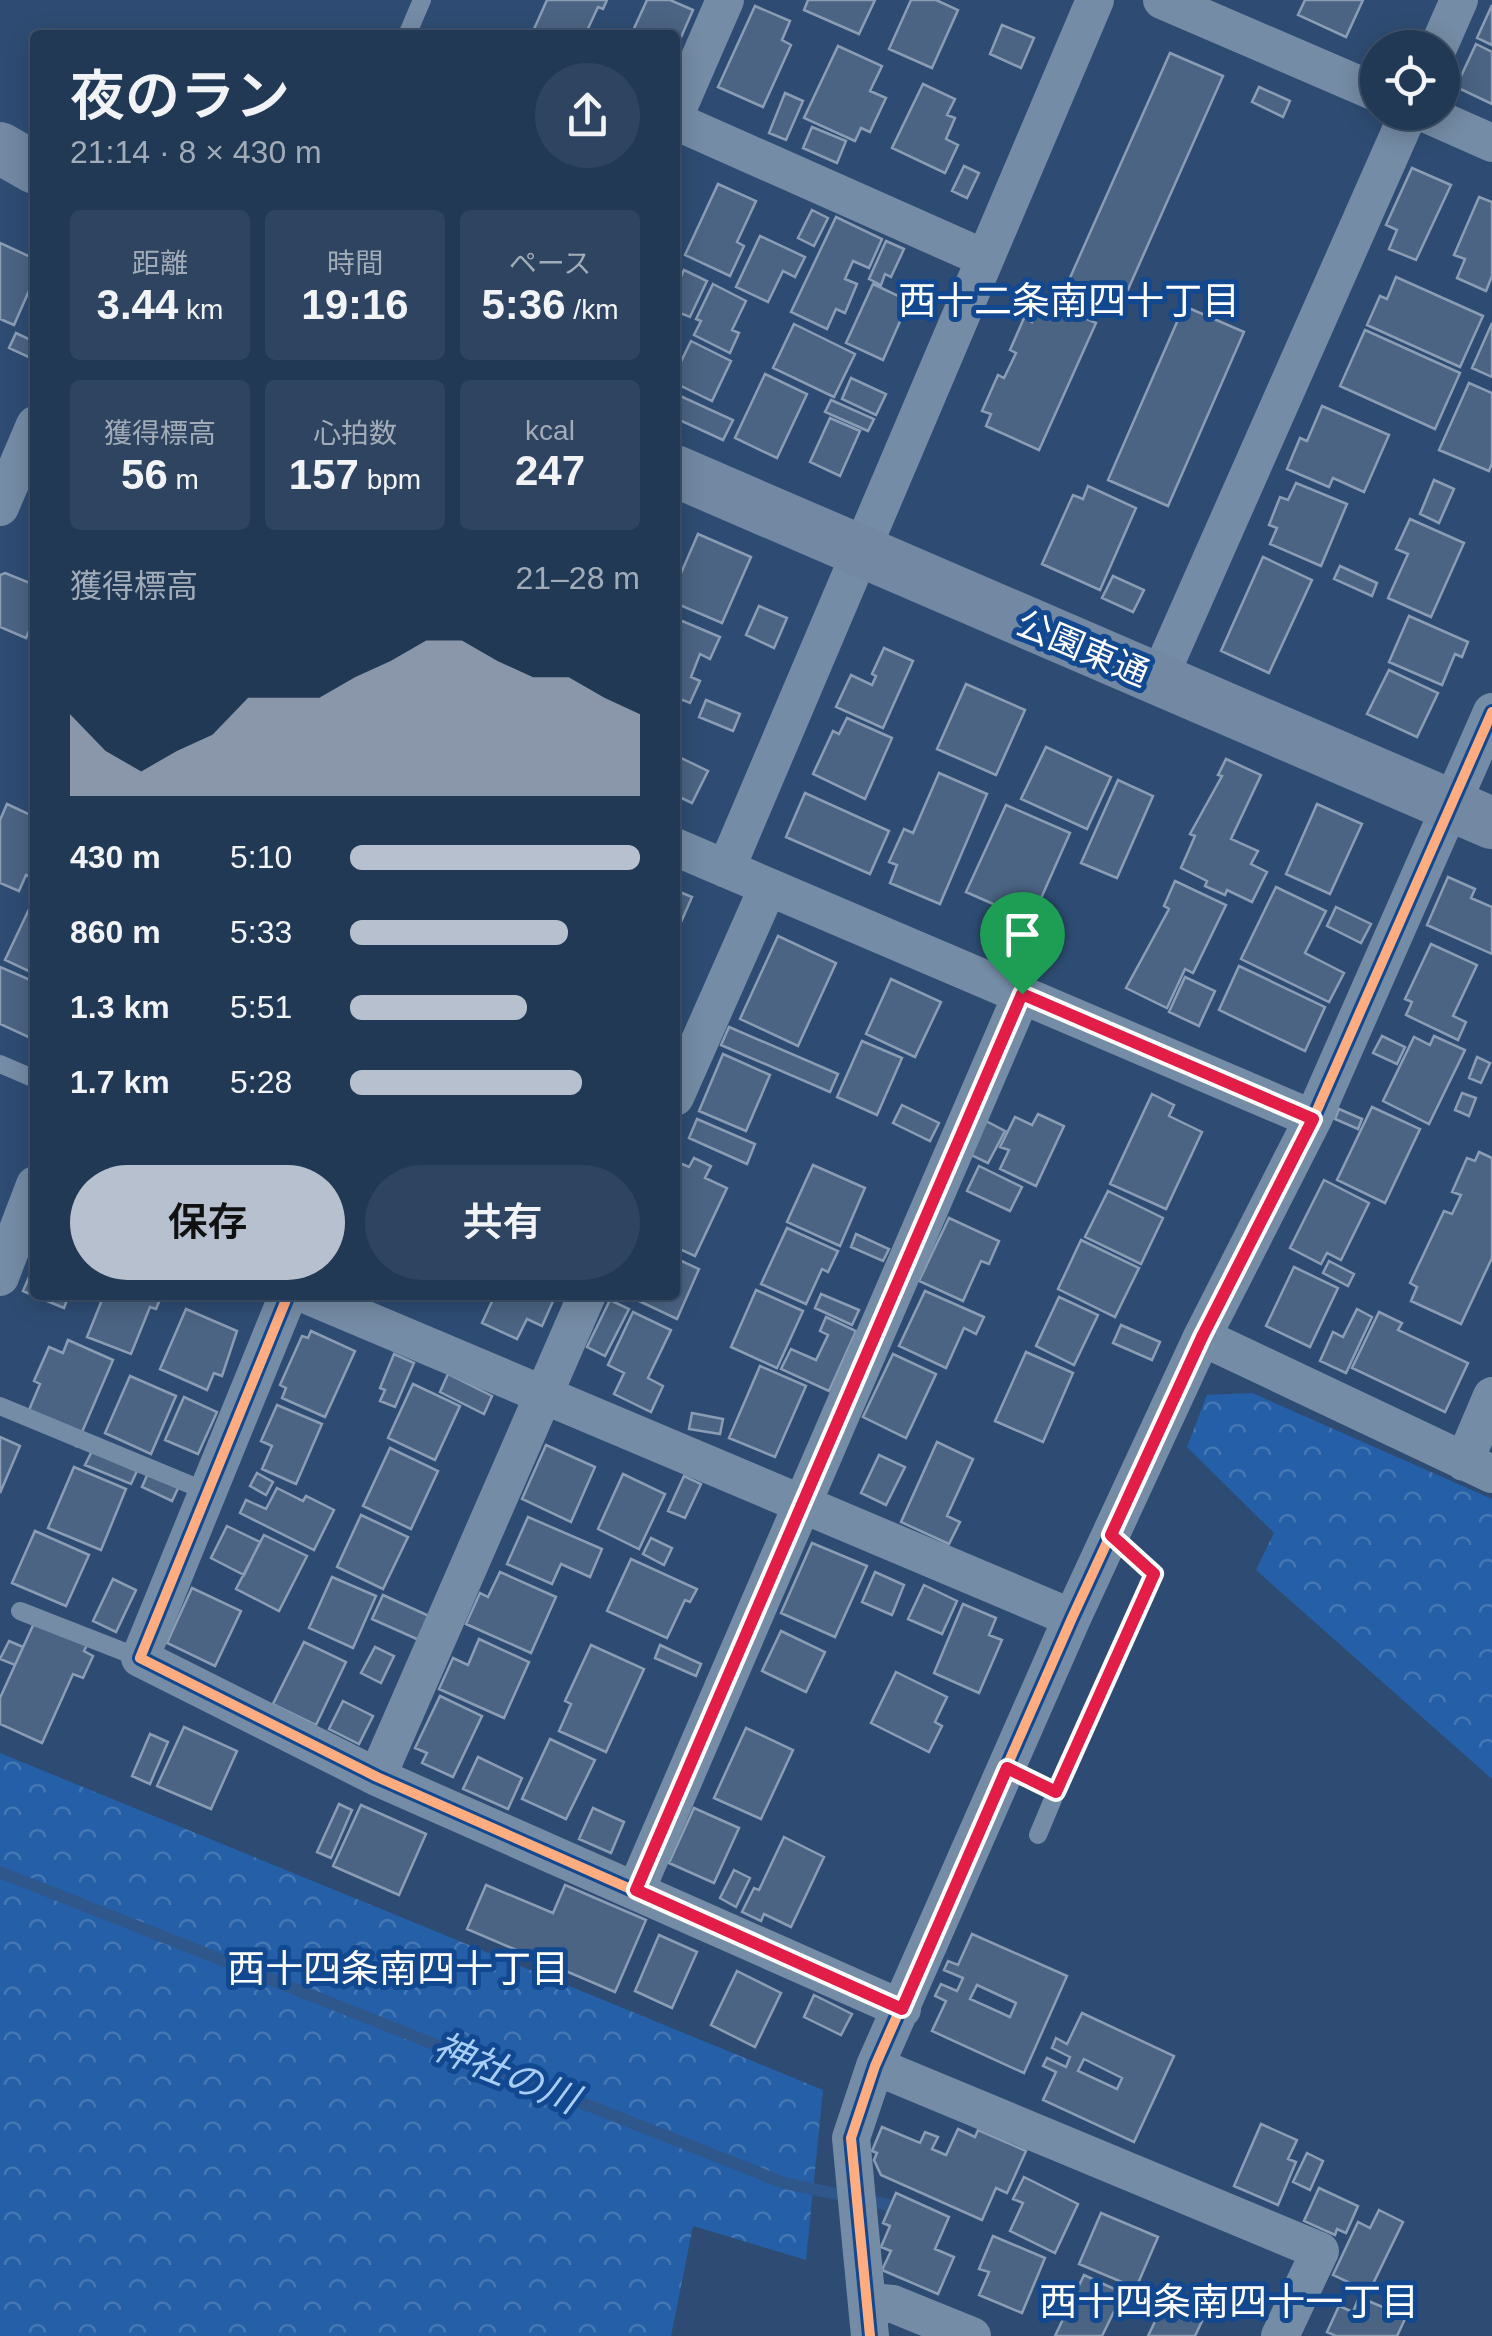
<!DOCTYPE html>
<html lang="ja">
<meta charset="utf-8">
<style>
body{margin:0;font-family:Arial,"Noto Sans JP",sans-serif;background:#2e4460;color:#f1f3f6;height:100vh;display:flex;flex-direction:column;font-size:38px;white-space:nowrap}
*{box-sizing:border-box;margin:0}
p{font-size:32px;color:#a2acb9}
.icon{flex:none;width:55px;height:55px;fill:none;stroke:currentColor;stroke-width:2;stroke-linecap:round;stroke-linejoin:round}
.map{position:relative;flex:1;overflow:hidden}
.drawer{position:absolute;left:30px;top:30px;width:650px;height:1270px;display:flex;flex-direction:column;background:#223956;border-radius:10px;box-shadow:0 5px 25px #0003,0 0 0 2px #3f536c}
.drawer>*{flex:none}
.buttons{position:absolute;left:1360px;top:30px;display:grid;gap:20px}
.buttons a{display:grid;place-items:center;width:100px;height:100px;border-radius:50%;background:#223956;box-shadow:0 5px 25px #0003,0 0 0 2px #3f536c;font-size:50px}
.pin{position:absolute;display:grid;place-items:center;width:85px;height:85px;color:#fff;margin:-102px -42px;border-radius:50% 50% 50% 0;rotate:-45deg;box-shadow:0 0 10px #0007}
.pin .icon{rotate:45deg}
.round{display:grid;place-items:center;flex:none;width:105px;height:105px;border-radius:52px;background:#2e4460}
.head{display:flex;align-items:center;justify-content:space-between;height:170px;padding:0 40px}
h1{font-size:55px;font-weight:600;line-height:75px}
.figures{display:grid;grid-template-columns:repeat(3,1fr);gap:15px;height:170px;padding:10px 40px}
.figures div{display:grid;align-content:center;border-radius:10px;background:#2e4460;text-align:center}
.figures b{font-size:42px;font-weight:600}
.figures small{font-size:28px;font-weight:400}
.figures p{font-size:28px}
.chart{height:280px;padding:20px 40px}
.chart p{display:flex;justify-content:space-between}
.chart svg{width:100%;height:180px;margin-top:10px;fill:#b6c0ce;opacity:.7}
.button{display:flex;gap:20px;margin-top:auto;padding:20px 40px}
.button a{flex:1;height:115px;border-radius:60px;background:#b6c0ce;color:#111;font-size:40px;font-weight:600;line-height:115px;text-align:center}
.button a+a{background:#2e4460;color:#f1f3f6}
ul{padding:0 40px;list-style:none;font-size:32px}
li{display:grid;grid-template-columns:160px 120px 1fr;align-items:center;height:75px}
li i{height:25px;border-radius:12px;background:#b6c0ce}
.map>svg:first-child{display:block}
</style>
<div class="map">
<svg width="1492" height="2336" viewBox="0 0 1492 2336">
<defs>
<pattern id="forest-crowns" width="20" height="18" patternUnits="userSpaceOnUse" patternTransform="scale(2.5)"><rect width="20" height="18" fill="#245fa8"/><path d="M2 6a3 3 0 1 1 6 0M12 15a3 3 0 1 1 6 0" fill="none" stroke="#4577b5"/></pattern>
</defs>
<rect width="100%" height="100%" fill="#2e4c73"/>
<path fill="url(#forest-crowns)" d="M1252,1393L1492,1499V1779L1256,1570L1274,1533L1187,1447L1207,1395Z
M0,1753L823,2090L806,2260L693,2226L671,2336H0Z"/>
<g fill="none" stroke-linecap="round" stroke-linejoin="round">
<path stroke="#30578c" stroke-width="12" d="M0,1872L784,2183L889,2205L895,2221"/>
</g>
<path fill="#4b6483" stroke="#8a9db4" stroke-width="2.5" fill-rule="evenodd" d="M547,0H607L603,9L598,7L585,35H548L534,29Z
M647,0H670L693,10L675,51V35H631Z
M808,0H875L859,34L804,10Z
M911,0H936L958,10L932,68L889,49Z
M1305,0H1363L1346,37L1298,15Z
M1492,5V45L1477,38Z
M755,6L790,21L782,40L791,45L763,107L718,87Z
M1002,25L1034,38L1021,68L990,54Z
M1476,44L1492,52V104L1456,87Z
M838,46L882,66L870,91L886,98L870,132L861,128L855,141L804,118Z
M1170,53L1223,76L1122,303L1069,280Z
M923,84L955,99L947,115L955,118L946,139L958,145L945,173L892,148Z
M1259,87L1290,101L1283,117L1252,102Z
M785,93L803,101L786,140L769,133Z
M812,127L846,141L837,163L803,148Z
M964,166L979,173L967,198L952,191Z
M1412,168L1451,185L1416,260L1389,249L1397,230L1386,225Z
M718,184L756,201L737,242L744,246L730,276L685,255Z
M1479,197L1492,202V276L1486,291L1457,278L1465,259L1454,255Z
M812,210L828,218L814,246L798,238Z
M836,217L882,239L869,268L853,261L845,279L857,284L845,313L836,309L827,329L791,312Z
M760,236L805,257L795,277L783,271L768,302L736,287Z
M886,241L904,249L891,277L885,274L881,285L869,279Z
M0,243L35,259V277L14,325L0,319Z
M684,270L707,281L690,317L675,311V290Z
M1396,277L1483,316L1460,367L1367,325L1380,296L1387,299Z
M713,284L746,301L732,330L739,333L730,353L694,335L701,321L696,319Z
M873,284L909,301L883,360L846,343Z
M1042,299L1096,323L1039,450L986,426L991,414L982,411L998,375L1004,378L1016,353L1010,350L1024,318L1032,322Z
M1184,306L1244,332L1168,506L1108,480Z
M1492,323V377L1472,368Z
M794,324L855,354L834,397L773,368Z
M1365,330L1460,373L1435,429L1340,386Z
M16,333L35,342V360L9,348Z
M691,341L731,361L712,401L675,383V374Z
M765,374L807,394L777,458L735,438Z
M851,378L886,394L876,415L842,399Z
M1469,383L1492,393V463L1489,471L1439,450Z
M678,395L733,420L723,440L675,418Z
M831,400L874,419L868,431L825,412Z
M1322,406L1389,435L1364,492L1333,478L1329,487L1287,469L1300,438L1307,441Z
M830,418L860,431L840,476L810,462Z
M1434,480L1454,489L1439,523L1420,514Z
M1296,483L1347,504L1321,566L1270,544L1277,528L1269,525L1280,497L1288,500Z
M1088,486L1136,508L1100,590L1042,564L1073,495L1083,499Z
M1410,519L1464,543L1431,617L1388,598L1408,554L1396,549Z
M698,534L751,557L722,623L675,603V587Z
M1263,557L1312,580L1269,673L1221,651Z
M1340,566L1377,583L1372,596L1334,579Z
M5,573L35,585V617L26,638L0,627V575Z
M1113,576L1144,590L1133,612L1102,598Z
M759,606L787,618L774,648L746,635Z
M1409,616L1468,642L1462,657L1455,654L1442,685L1389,662Z
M675,618L720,637L710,659L700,654L691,677L700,681L690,703L675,697Z
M884,648L913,661L883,728L836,707L851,675L872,685L876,676L872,674Z
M1389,670L1438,693L1417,737L1367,714Z
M966,684L1025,710L996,775L937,749Z
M706,700L740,714L733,731L699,717Z
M847,718L892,738L865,799L813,774L833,731L839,734Z
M1046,747L1111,777L1087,829L1021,799Z
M675,755L708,771L692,803L675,795Z
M1226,759L1261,775L1231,839L1258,851L1251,864L1267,872L1252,902L1227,890L1225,895L1205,886L1207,881L1181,868L1195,836L1190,834L1222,776L1218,775Z
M939,773L987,794L940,904L890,883L897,865L889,862L904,829L913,833Z
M1118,780L1153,796L1117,878L1081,863Z
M805,793L889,831L870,874L786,837Z
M7,804L35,817V879L26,875L19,891L0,883V820Z
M1317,804L1362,824L1330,894L1286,874Z
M1006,805L1070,833L1034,914L1003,900L1000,907L966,892Z
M1448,877L1475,889L1471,898L1492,907V954L1427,925Z
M1175,881L1226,905L1193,973L1185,969L1167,1008L1126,988L1169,909L1164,906Z
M1276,887L1326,911L1305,953L1344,973L1329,1002L1241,959Z
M675,890L692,897L675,936Z
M30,907L35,909V974L5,960Z
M1336,907L1371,924L1361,943L1327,926Z
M778,936L836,963L798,1046L740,1019Z
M1431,944L1477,965L1453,1016L1466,1022L1458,1040L1406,1015L1412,1002L1405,999Z
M1239,966L1325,1007L1305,1051L1219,1010Z
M0,967L35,982V1040L0,1024Z
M1185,977L1215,991L1199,1026L1169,1012Z
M891,979L941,1002L915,1057L866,1034Z
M729,1027L838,1074L830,1092L721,1045Z
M1382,1036L1405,1047L1397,1064L1373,1053Z
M1434,1036L1465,1050L1429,1124L1383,1101L1414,1037L1430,1045Z
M862,1041L902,1058L877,1115L837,1097Z
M723,1054L770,1075L746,1131L699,1111Z
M1477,1057L1490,1063L1481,1083L1469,1078Z
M1462,1093L1476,1098L1469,1116L1455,1110Z
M1152,1094L1174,1105L1169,1116L1202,1132L1166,1209L1110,1184Z
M902,1105L939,1123L930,1141L893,1123Z
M1372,1107L1420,1129L1385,1203L1337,1180Z
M1339,1109L1362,1119L1358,1129L1335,1119Z
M1038,1114L1064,1126L1036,1186L1000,1169L1009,1150L1000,1147L1015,1117L1032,1125Z
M697,1119L755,1144L747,1164L689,1138Z
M986,1121L1005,1131L988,1163L969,1154Z
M1479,1152L1492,1158V1258L1461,1324L1411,1301L1417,1287L1410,1283L1444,1211L1452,1214L1461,1195L1452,1192L1467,1158L1475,1161Z
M694,1158L711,1166L705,1178L727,1188L695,1256L675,1247V1161L689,1167Z
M813,1165L865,1188L840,1246L787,1222Z
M979,1166L1022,1187L1010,1211L967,1191Z
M1324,1180L1369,1203L1341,1260L1327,1253L1321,1264L1290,1248Z
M1108,1191L1163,1218L1141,1264L1085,1237Z
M949,1218L999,1241L989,1264L981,1261L963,1301L919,1281Z
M787,1228L838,1251L828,1272L822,1269L806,1304L761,1284Z
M856,1234L889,1249L883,1261L851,1247Z
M1081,1240L1139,1268L1115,1317L1058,1289Z
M675,1258L699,1269L677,1319L637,1300L639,1295H675Z
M1329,1261L1354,1274L1348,1286L1323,1273Z
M35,1263V1295H69L64,1308L23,1291Z
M1294,1267L1338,1288L1310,1347L1266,1326Z
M756,1290L803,1311L777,1368L731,1347Z
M925,1291L984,1317L976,1334L964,1328L946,1368L899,1346Z
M821,1294L859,1310L852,1325L815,1308Z
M104,1295H162L156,1309L150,1307L131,1354L87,1337Z
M495,1295H545L554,1299L542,1326L527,1319L517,1339L482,1323Z
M1059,1297L1098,1315L1074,1365L1036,1346Z
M610,1300L629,1309L605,1356L587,1347Z
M186,1309L237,1331L222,1376L214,1373L207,1390L160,1369Z
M1357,1309L1372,1317L1346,1373L1320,1361L1333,1332L1343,1337Z
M633,1312L671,1330L648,1378L663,1386L651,1412L614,1394L624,1373L608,1365Z
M1379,1312L1402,1323L1398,1330L1468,1363L1445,1412L1352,1368Z
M826,1317L856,1331L829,1391L781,1369L791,1349L816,1360L828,1335L820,1331Z
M1121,1325L1160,1342L1152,1360L1113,1343Z
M311,1331L355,1351L325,1417L282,1398L286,1388L280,1385L302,1336L308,1338Z
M68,1340L113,1360L76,1446L29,1410L40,1384L34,1381L49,1347L63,1353Z
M1026,1352L1073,1373L1043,1442L995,1421Z
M394,1354L414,1363L395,1407L380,1401L385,1390L380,1388Z
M893,1354L936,1374L906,1438L863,1417Z
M760,1366L806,1386L775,1457L729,1438Z
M448,1374L492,1396L484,1414L440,1392Z
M130,1376L176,1396L151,1454L105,1433Z
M413,1384L460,1406L435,1460L388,1438Z
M184,1397L217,1412L198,1454L165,1440Z
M277,1405L322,1424L296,1484L262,1469L272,1446L261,1441Z
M692,1413L723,1419L720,1434L689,1429Z
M0,1437L20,1446L0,1493Z
M937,1442L973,1459L947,1516L960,1522L949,1544L901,1522Z
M546,1445L595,1467L571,1522L522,1499Z
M390,1448L438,1471L411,1529L363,1506Z
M92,1451L137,1471L131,1484L85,1465Z
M879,1455L905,1467L886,1505L861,1493Z
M74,1467L126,1489L101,1550L48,1528Z
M149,1471L180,1484L172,1501L142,1487Z
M257,1473L273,1482L266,1495L250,1486Z
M623,1474L665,1494L639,1549L598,1529Z
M684,1476L701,1484L685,1518L668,1511Z
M277,1488L303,1501L306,1496L334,1510L314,1550L240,1513L246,1500L266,1509Z
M361,1515L408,1537L383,1589L337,1567Z
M528,1517L602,1549L590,1577L561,1564L552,1584L507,1564Z
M227,1526L260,1542L244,1575L211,1558Z
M35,1531L89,1555L66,1606L12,1583Z
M264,1535L307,1556L279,1611L236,1589Z
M651,1538L672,1548L664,1565L643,1554Z
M812,1543L867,1566L835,1637L781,1613Z
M631,1559L697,1589L690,1602L685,1600L667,1638L607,1611Z
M500,1572L556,1597L531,1653L466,1624L480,1593L488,1597Z
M875,1572L904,1585L892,1615L862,1602Z
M332,1577L376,1596L353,1648L309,1628Z
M113,1579L136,1590L116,1632L93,1621Z
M924,1585L957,1601L942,1634L908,1619Z
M192,1588L241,1611L215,1666L167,1643Z
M383,1595L429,1616L419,1640L372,1619Z
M963,1604L996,1618L989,1635L1002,1640L979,1693L934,1673Z
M35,1621L87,1645L84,1651L93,1656L83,1678L73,1674L42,1743L0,1724V1698Z
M781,1631L825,1652L806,1692L762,1671Z
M479,1639L529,1662L504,1718L439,1689L453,1658L468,1665Z
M9,1641L23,1647L15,1665L0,1659Z
M304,1642L346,1662L316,1725L273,1704Z
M591,1645L644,1669L606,1752L559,1731L571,1704L565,1701Z
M660,1645L701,1664L696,1676L655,1658Z
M375,1647L394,1656L381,1683L361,1673Z
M896,1672L947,1697L935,1722L942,1726L929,1752L871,1723Z
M440,1696L482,1716L453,1777L422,1763L427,1753L415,1748Z
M343,1701L373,1716L359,1744L329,1729Z
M184,1727L237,1751L211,1809L157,1786Z
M746,1728L793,1750L761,1819L714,1798Z
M150,1734L168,1742L150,1784L132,1776Z
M550,1739L595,1760L566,1819L522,1799Z
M478,1757L522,1778L508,1809L463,1789Z
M339,1804L352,1810L331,1858L317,1852Z
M361,1805L426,1834L399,1895L333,1866Z
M593,1808L624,1822L611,1853L579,1839Z
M694,1808L739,1828L714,1883L669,1863Z
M784,1837L824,1857L791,1927L764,1914L761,1921L742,1912L754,1888L759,1890Z
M734,1870L750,1878L736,1907L720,1898Z
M486,1885L553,1913L565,1885L646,1920L615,1992L467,1929Z
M972,1934L1067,1976L1024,2073L932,2031L946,2001L935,1996L941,1984L957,1991L963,1978L944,1970L948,1961L958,1965ZM977,1985L1016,2003L1010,2017L970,1999Z
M659,1935L697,1952L672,2008L635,1991Z
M737,1971L781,1993L755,2047L711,2025Z
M814,1995L852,2014L841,2035L804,2017Z
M1082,2013L1174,2056L1134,2142L1043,2100L1056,2072L1043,2066L1047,2058L1066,2067L1070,2057L1052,2048L1056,2038L1067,2044ZM1084,2059L1122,2078L1117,2089L1078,2071Z
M1261,2124L1297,2140L1288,2159L1296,2162L1278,2205L1234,2186Z
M882,2127L920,2143L925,2132L938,2137L932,2149L946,2155L958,2129L975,2137L978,2130L1026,2151L1007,2193L996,2188L982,2220L881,2175L874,2160L877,2153L872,2151Z
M1307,2153L1323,2161L1310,2190L1293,2182Z
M1024,2177L1078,2204L1055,2253L1010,2231L1023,2203L1013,2199Z
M1319,2188L1358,2206L1346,2233L1337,2229L1335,2235L1304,2221Z
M896,2193L949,2217L935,2249L954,2257L938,2294L882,2270L891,2251L881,2247L890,2226L883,2223Z
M1379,2210L1403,2222L1369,2292L1333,2275L1358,2222L1370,2228Z
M1101,2213L1158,2237L1136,2288L1079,2264Z
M993,2236L1045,2258L1022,2313L979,2295L989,2272L979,2269Z
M1084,2275L1123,2293L1102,2336H1055Z
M1359,2297L1406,2317L1397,2336H1336L1327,2332L1339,2306L1353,2312Z
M1164,2303L1202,2321L1195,2336H1148Z"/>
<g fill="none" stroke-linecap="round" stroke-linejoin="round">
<path stroke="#758ca6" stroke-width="18" d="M407,35L422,0
M0,1064L35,1079
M0,1406L208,1492
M20,1611L140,1658
M1007,1768L1056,1792L1154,1574L1111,1535
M1038,1835L1056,1792"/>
<path stroke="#758ca6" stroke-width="38" d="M1162,0L1378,93
M1438,48L1459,0
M1422,112L1492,143
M675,115L725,0
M675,121L984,258
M0,507L35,425
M1158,680L1409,112
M675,847L1313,1119
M726,869L1095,0
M675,1097L768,887
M0,1277L35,1185
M288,1295L140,1658L377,1777L902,2009
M307,1295L1072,1618
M1202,1337L1492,1474
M1464,1462L1492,1396
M377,1777L587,1295
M636,1890L1022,994
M875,2066L1320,2251L1280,2336
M868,2302L893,2304L972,2336
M870,2336L851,2138L875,2066L1072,1618L1202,1337L1313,1119L1492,712"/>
<path stroke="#7288a3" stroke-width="52" d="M0,148L35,168
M675,471L1492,823"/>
<g stroke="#114890" stroke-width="16">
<path id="cycleway" d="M288,1295L140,1658L377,1777L902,2009
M870,2336L851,2138L875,2066L1072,1618L1202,1337L1313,1119L1492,712"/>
</g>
<use href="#cycleway" stroke="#ffac80" stroke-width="10"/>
</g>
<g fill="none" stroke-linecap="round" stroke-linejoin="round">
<g stroke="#fff" stroke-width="20">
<path id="route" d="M1022,994L1313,1119L1202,1337L1111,1535L1154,1574L1056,1792L1007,1768L902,2009L636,1890Z"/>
</g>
<use href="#route" stroke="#e11d48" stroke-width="12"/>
</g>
<g text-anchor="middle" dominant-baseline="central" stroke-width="10" stroke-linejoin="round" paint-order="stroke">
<g font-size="35" fill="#fff" stroke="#114890">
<text transform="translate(1083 648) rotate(23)">公園東通</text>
</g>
<g font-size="38" fill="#fff" stroke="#114890">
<text x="1069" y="301">西十二条南四十丁目</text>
<text x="398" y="1969">西十四条南四十丁目</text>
<text x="1229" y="2302">西十四条南四十一丁目</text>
</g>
<g font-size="38" font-style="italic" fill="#a8cdf9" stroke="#114890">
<text transform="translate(506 2073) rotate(22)">神社の川</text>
</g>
</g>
</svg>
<div class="buttons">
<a><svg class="icon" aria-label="locate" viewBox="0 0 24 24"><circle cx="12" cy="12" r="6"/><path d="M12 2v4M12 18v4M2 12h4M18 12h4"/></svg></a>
</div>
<div class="pin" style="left:1022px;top:994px;background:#1e9e55"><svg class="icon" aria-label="arrive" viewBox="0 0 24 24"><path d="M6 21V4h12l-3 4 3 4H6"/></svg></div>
<section class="drawer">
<div class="head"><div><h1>夜のラン</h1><p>21:14 · 8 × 430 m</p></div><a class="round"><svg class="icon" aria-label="share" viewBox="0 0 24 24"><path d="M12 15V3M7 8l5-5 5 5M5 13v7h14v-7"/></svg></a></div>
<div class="figures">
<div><p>距離</p><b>3.44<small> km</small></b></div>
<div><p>時間</p><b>19:16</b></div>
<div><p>ペース</p><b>5:36<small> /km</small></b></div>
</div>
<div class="figures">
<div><p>獲得標高</p><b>56<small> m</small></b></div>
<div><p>心拍数</p><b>157<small> bpm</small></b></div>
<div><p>kcal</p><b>247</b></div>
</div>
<div class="chart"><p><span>獲得標高</span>21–28 m</p>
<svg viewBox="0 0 160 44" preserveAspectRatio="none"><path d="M0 44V24L10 33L20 38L30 33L40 29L50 20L60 20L70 20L80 15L90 11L100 6L110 6L120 11L130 15L140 15L150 20L160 24V44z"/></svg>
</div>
<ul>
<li><b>430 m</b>5:10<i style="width:100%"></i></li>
<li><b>860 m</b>5:33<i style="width:75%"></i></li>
<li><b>1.3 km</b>5:51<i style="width:61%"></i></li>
<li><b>1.7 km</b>5:28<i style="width:80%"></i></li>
</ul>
<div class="button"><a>保存</a><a>共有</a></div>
</section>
</div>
